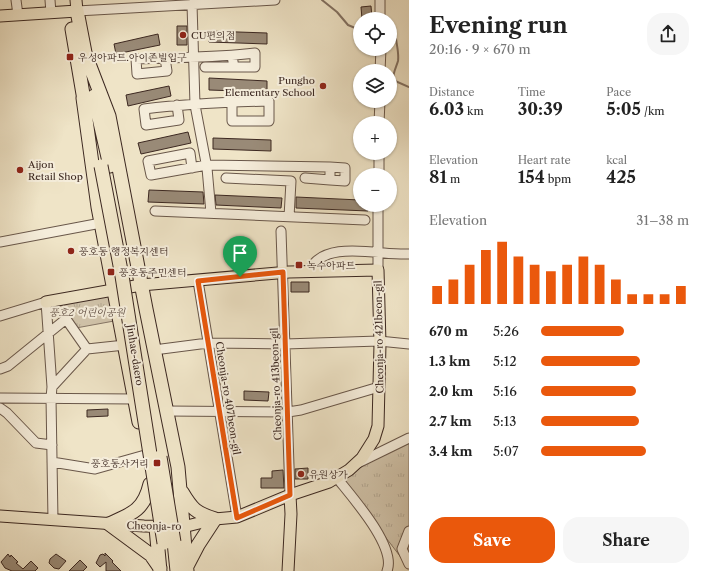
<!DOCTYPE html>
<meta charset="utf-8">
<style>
body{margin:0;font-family:"Libre Caslon Text","Noto Serif KR",serif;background:#f6f6f6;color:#222;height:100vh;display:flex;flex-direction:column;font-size:15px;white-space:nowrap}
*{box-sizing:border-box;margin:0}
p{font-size:13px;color:#767676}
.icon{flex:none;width:22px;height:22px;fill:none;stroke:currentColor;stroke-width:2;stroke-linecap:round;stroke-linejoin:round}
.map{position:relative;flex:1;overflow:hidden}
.panel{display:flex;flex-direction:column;background:#fff;width:300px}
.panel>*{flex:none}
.fabs{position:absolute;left:353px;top:12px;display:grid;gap:8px}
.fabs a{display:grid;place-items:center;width:44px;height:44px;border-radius:50%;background:#fff;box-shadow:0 1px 3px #0004;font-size:20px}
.pin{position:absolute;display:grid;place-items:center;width:34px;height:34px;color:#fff;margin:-41px -17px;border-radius:50% 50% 50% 0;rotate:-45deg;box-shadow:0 0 4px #0007}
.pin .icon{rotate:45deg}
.round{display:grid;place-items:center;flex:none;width:42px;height:42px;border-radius:16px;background:#f6f6f6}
.summary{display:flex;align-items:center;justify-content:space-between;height:68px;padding:0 20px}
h1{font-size:22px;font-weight:700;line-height:30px}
.metrics{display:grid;grid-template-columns:repeat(3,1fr);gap:6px;height:68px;padding:4px 20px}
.metrics div{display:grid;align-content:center}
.metrics b{font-size:17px;font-weight:700}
.metrics small{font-size:11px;font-weight:400}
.metrics p{font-size:11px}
.chart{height:112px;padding:8px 20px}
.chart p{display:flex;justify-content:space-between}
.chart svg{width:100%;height:72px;margin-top:4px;stroke:#ea580c;stroke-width:6}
.primary-button{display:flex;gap:8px;margin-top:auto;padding:8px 20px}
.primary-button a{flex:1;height:46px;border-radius:16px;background:#ea580c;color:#fff;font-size:16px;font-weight:700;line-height:46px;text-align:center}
.primary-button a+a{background:#f6f6f6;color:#222}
ul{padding:0 20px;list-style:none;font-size:13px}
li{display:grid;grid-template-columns:64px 48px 1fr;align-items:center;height:30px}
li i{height:10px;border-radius:5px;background:#ea580c}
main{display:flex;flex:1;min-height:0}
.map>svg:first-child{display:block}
</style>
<main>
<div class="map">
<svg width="409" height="571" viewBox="0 0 409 571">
<defs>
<pattern id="park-tufts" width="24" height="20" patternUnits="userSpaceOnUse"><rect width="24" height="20" fill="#d1c4ab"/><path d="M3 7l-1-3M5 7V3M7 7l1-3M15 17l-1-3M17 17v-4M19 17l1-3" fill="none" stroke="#b4a893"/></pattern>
</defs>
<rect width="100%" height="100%" fill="#efe4c7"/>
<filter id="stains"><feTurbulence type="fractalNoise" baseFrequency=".005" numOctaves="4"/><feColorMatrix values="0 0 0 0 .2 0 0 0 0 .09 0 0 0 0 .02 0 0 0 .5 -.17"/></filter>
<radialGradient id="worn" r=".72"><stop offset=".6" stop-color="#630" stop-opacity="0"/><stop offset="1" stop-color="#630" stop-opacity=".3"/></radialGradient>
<path fill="url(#park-tufts)" stroke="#867666" d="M107,296L110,299L114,321L76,328L69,316L60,308V303Z
M409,437V568L339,476Z"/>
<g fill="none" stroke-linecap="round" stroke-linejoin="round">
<path stroke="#837263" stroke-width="2" d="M322,0L337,12L348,25L360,30
M390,36L396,39C397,46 399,54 398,61C396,68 393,72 393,80L409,87"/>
</g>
<path fill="#998a77" stroke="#3c2821" d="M371,6L372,18L362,19L361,7Z
M177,26H187V45H177Z
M209,31L267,33V44L209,42Z
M158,34L160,45L116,54L114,44Z
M209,78L267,81V92L209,90Z
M169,86L171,96L128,106L126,95Z
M188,132L191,143L141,154L138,143Z
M213,138L271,140V151L213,149Z
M149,190L203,192L204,204L148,202Z
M215,195L282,198L281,208L216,205Z
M296,197L360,200V205H368V211L296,208Z
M291,282H309V292H291Z
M244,391L269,392L268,401L244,400Z
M108,409V416L87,417V410Z
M308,468V479H295V469Z
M283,470L284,488H261V478H272V471Z
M105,553L113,561L112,562L121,571H106V562L100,567L96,563L100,555L103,554L105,556Z
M8,554L10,557L11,555L18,562L16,563L23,569L31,561L38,568L35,571H12L5,568L1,562Z
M56,554L66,561L59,569L54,568L49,563L50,559Z
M80,560L87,567L83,571H69Z"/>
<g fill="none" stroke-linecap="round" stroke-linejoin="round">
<g stroke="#69574a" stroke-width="11">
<path id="minor" d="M16,0L18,15
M50,0L51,13
M380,0V19
M192,4L195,105L207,168L211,213
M77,11L275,0
M165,58L167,71L137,74L136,59C176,57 216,58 255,53V67H234L232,56
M205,67H234
M380,71L381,49
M177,105L179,120L146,125L144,109C186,104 227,102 269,101V121H232V102
M379,123L380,101
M192,168L190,153L148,161L151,175L207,165L330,167L345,168V181L330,180V167
M379,175V153
M226,178L291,181L289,217
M305,178L330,180
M155,211L365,220
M281,231L290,495
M0,242L101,223
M378,270V205
M309,271C324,238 381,256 409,254
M198,281L237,517
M0,316L46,302L52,387L51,398L53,520
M154,350L208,343L285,344L379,341L409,344
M0,369L8,366L66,319L87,349L125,345
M52,387L87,349
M0,398L135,399
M0,408L7,413L36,443L52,445
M167,411L288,412L301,410L379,387
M52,462L95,469L145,455
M358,463L409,438
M337,478C352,497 397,547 387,571
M409,531L402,549L409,564"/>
</g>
<g stroke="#3c2821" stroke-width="13">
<path id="major" d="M0,16L77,11L76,0
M0,516L144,526L183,527L215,519L237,517L290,495L329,482L349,470L362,458L374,439L378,426L380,344L378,270L289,272L141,285L46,302
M288,571L291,514L290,495"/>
</g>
<g stroke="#3c2821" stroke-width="15">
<path id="highway" d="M77,11L87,63
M72,29L85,106
M86,56L109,116L146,309L178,467L187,571
M94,96L110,166
M83,98L98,207L139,422
M182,492C192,509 196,513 215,519L198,545L186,568
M109,524L151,555L160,568
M109,524C132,514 144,510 150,484
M156,528L160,571
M174,542L177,571"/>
</g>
<use href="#minor" stroke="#f5eddb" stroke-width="9"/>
<use href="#major" stroke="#efe4c7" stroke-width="11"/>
<use href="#highway" stroke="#efe4c7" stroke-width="13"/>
<g stroke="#3c2821" stroke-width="15" stroke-linecap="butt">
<path id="highway-bridge" d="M101,166L122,276L164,543
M160,457L174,542"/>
</g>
<use href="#highway-bridge" stroke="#efe4c7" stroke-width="13"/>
</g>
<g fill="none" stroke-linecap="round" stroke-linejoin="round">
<g stroke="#fff" stroke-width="8">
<path id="route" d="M283,272L290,495L237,518L198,281Z"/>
</g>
<use href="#route" stroke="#ea580c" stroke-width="5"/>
</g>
<g fill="#8f2418" stroke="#f5eddb" stroke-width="1.5">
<circle cx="183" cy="35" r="4"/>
<rect x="66" y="53" width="8" height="8" rx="2"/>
<circle cx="323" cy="86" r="4"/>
<circle cx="20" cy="170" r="4"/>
<circle cx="71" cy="251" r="4"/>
<rect x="295" y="261" width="8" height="8" rx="2"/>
<rect x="107" y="268" width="8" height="8" rx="2"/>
<rect x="153" y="459" width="8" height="8" rx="2"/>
<circle cx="301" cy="474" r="4"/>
</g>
<g text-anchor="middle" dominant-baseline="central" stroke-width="4" stroke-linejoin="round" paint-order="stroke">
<g font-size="10" fill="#3c2821" stroke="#f5eddb" text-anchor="start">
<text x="191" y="35">CU편의점</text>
<text x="78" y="57">우성아파트.아이존빌입구</text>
<text x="315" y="80" text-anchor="end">Pungho<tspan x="315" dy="12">Elementary School</tspan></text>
<text x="28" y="164">Aijon<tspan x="28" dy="12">Retail Shop</tspan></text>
<text x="79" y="251">풍호동 행정복지센터</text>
<text x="307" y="265">녹수아파트</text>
<text x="119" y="272">풍호동주민센터</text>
<text x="149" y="463" text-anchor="end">풍호동사거리</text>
<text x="309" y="474">유원상가</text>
</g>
<g font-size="10" font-style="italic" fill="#614f44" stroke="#f5eddb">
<text x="87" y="312">풍호2 어린이공원</text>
</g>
<g font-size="10" fill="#3c2821" stroke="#f5eddb">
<text transform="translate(379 337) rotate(-91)">Cheonja-ro 421beon-gil</text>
<text transform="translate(135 355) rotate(81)">Jinhae-daero</text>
<text transform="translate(276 384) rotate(-92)">Cheonja-ro 413beon-gil</text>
<text transform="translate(228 398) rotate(81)">Cheonja-ro 407beon-gil</text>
<text transform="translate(154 526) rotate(1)">Cheonja-ro</text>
</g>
</g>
<rect width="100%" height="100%" filter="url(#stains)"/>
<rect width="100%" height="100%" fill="url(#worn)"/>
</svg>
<div class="fabs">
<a><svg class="icon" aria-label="locate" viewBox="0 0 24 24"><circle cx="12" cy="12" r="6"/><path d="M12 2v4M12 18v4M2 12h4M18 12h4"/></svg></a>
<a><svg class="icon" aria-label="layers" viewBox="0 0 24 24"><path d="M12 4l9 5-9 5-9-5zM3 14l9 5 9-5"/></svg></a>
<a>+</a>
<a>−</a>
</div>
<div class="pin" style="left:240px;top:277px;background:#1e9e55"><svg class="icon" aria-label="arrive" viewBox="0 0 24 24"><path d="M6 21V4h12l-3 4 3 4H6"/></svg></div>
</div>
<section class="panel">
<div class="summary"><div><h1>Evening run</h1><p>20:16 · 9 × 670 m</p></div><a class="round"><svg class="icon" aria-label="share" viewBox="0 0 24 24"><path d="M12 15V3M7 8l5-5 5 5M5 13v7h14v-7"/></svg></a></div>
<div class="metrics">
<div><p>Distance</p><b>6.03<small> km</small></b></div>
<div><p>Time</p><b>30:39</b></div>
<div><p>Pace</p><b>5:05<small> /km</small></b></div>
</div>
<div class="metrics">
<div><p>Elevation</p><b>81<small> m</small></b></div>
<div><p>Heart rate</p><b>154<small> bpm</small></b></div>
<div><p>kcal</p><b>425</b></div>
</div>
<div class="chart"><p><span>Elevation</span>31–38 m</p>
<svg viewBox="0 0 160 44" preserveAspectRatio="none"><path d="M5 44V33M15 44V29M25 44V20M35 44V11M45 44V6M55 44V15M65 44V20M75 44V24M85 44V20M95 44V15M105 44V20M115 44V29M125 44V38M135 44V38M145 44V38M155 44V33"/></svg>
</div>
<ul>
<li><b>670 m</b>5:26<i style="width:56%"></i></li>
<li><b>1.3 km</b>5:12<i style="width:67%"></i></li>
<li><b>2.0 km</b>5:16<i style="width:64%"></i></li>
<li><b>2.7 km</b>5:13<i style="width:66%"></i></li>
<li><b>3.4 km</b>5:07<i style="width:71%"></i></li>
</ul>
<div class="primary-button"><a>Save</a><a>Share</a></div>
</section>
</main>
